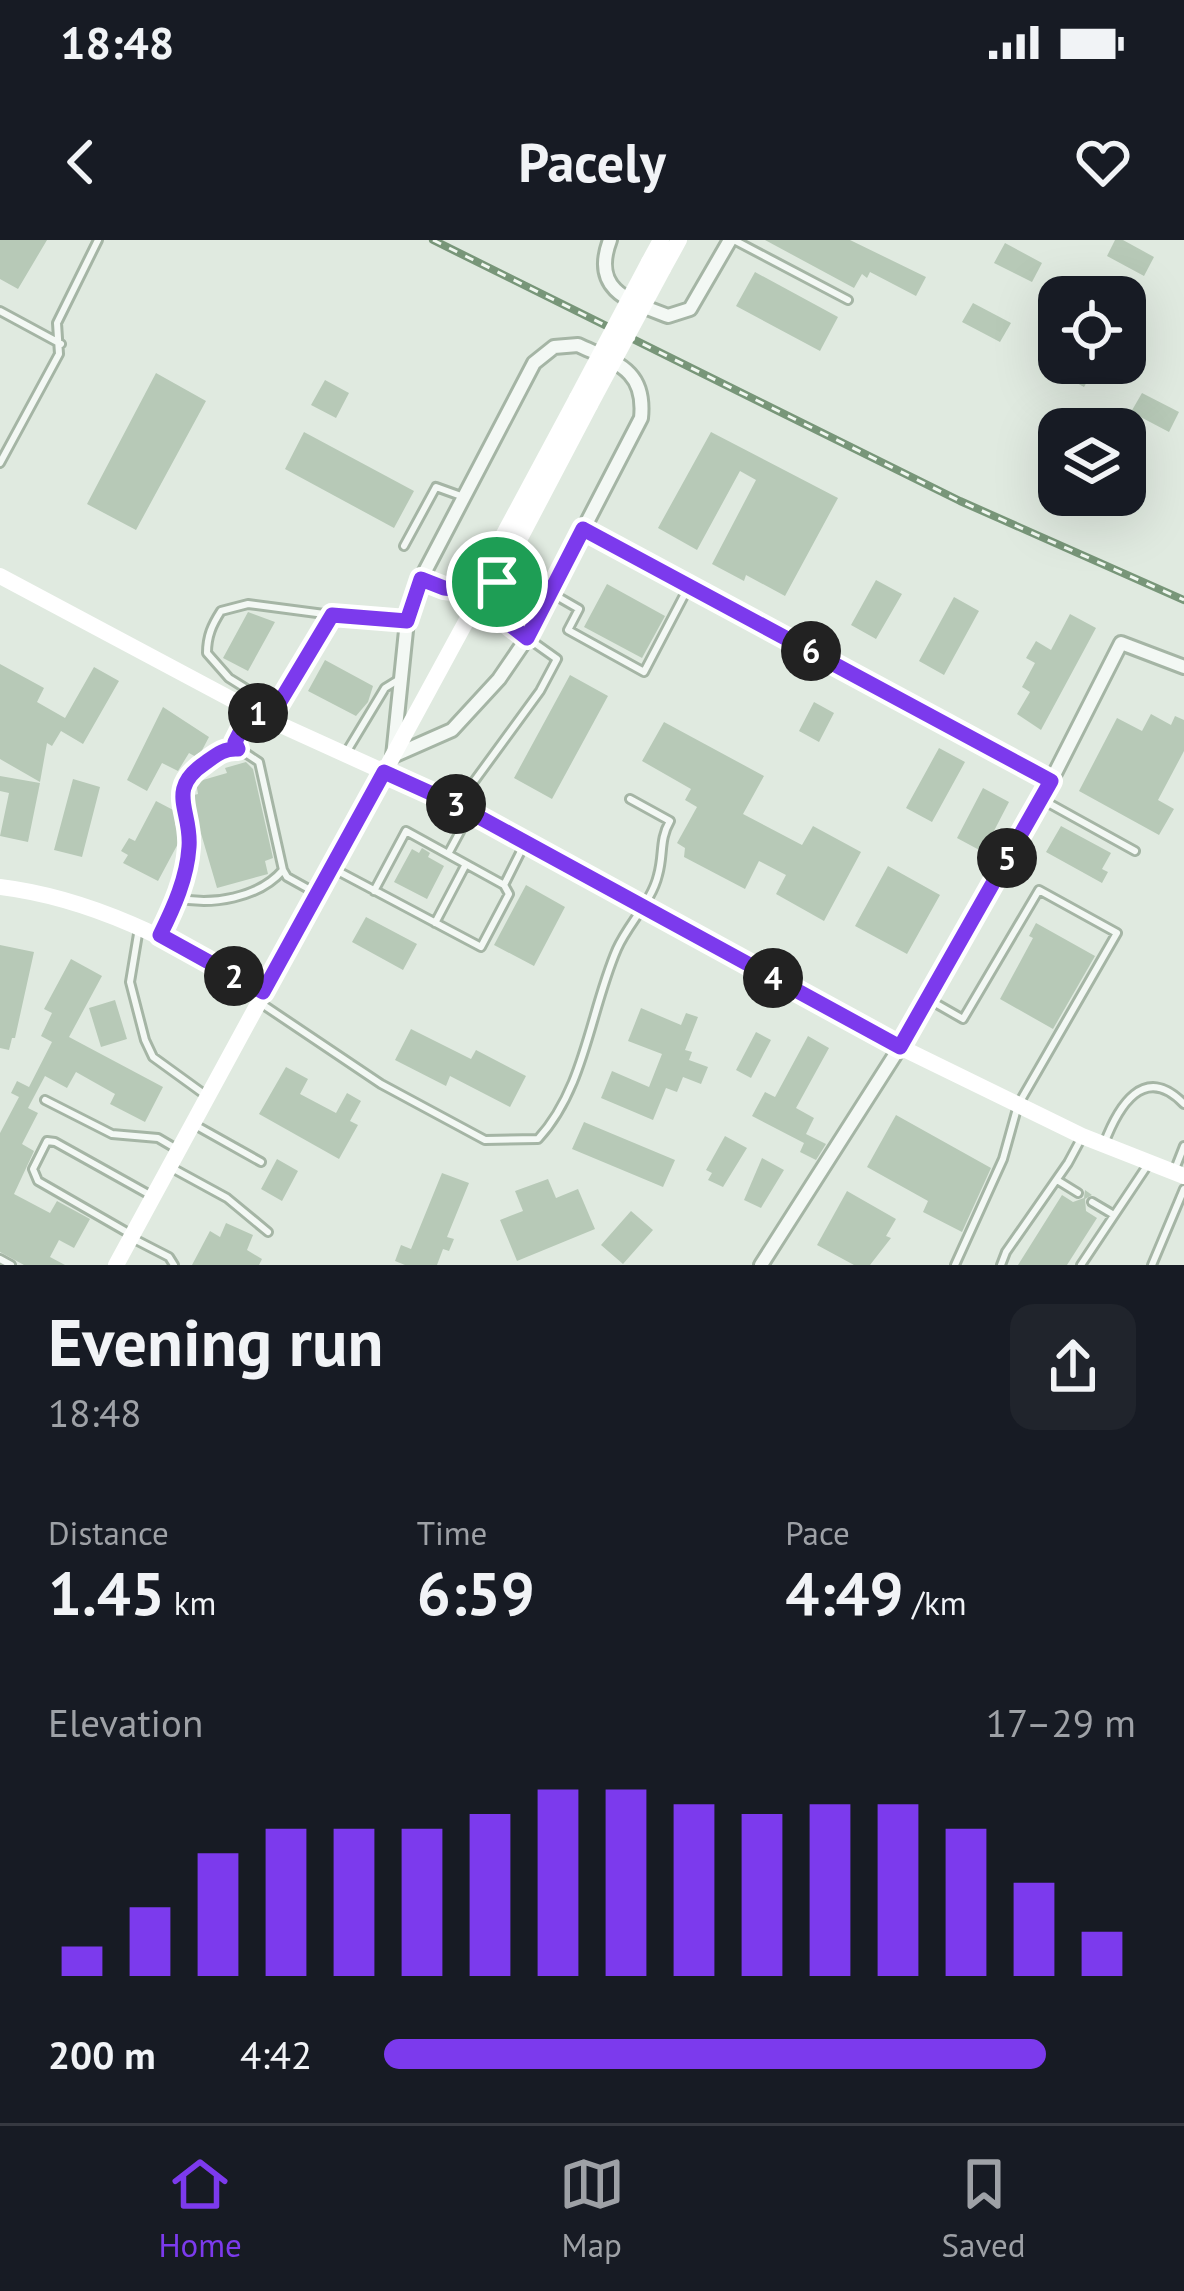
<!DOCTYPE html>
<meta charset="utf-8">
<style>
body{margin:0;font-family:"PT Sans",sans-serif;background:#20242c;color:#f1f3f6;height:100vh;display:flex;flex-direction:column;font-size:45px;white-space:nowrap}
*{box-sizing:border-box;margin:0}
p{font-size:39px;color:#9ea1a6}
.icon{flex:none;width:66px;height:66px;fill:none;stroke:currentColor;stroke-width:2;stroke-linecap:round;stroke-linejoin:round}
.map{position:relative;height:1025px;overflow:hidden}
.sheet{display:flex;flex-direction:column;background:#171b24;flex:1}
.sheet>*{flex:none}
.buttons{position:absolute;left:1038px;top:36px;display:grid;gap:24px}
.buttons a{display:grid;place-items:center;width:108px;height:108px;border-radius:24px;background:#171b24;box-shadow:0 12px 48px #0002;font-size:60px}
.pin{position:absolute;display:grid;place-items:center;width:102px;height:102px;color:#fff;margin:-51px;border:6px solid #fff;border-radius:50%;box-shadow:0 3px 12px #0007}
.km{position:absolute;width:60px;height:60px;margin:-30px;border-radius:50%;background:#222;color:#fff;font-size:33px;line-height:60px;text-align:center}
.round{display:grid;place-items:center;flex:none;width:126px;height:126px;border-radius:24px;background:#20242c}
.overview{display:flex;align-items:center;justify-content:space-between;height:204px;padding:0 48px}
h1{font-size:66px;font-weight:700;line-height:90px}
.figures{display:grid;grid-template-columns:repeat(3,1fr);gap:18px;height:204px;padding:12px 48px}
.figures div{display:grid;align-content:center}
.figures b{font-size:60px;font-weight:700}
.figures small{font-size:33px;font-weight:400}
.figures p{font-size:33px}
.chart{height:336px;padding:24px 48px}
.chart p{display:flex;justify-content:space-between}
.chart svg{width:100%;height:216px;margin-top:12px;stroke:#7c3aed;stroke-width:6}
ul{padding:0 48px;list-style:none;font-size:39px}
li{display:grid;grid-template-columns:192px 144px 1fr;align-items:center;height:90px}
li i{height:30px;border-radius:15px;background:#7c3aed}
.status{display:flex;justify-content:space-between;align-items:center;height:84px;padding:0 60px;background:#171b24;direction:ltr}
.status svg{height:33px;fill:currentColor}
header{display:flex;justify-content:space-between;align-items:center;height:156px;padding:0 48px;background:#171b24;font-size:54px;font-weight:700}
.menu{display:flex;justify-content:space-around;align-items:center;height:168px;border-top:3px solid #363941;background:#171b24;font-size:33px;color:#9ea1a6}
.menu a{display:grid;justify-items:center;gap:6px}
.menu .selected{color:#7c3aed}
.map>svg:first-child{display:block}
</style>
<div class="status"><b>18:48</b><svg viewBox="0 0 49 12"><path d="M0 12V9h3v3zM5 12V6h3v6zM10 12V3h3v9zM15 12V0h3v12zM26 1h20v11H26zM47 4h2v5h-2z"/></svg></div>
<header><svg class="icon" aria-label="back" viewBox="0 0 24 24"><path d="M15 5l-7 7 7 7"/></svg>Pacely<svg class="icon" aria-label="heart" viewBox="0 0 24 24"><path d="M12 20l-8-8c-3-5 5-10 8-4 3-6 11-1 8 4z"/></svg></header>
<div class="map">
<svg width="1184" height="1025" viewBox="0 0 1184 1025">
<rect width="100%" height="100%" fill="#e0eae0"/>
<path fill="#b7c9b7" d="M0,0H47L18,49L0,39Z
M765,0H850L926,37L916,56L870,32L867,38L862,34L854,48Z
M1115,0H1123L1154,17L1144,36L1107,16Z
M1005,3L1042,23L1032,42L994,23Z
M755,32L838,77L820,111L736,66Z
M973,63L1011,83L1000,102L962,82Z
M1059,105V123H1086L1095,128L1084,147L1041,123H1049Z
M156,133L206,161L136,290L87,264Z
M325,140L349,153L336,178L311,165Z
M1142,153L1179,172L1169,192L1131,172Z
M304,192L414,251L394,288L285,229Z
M711,192L838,258L785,356L746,335L744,341L712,324L756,240L740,231L697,310L658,288Z
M876,340L902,354L876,399L851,385Z
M607,344L665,376L642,418L584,387Z
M954,357L979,371L944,435L919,421Z
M248,372L275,382L248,431L223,418Z
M1070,374L1096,388L1041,490L1017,474L1030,452L1022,447L1035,423L1026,418L1036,401L1051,410Z
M325,420L373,446L368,462L356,476L308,451Z
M0,424L44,448L37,462L65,478L94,427L119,441L83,504L61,491L52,506L47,503L40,542L0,519Z
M570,435L608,456L552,559L514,538Z
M814,462L834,473L819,502L799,491Z
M163,467L209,497L198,518L189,513L178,531L162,523L147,551L127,540Z
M1151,474L1171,485L1175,476L1184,480V511L1158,560L1174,569L1159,595L1079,551L1117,478L1142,491Z
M664,482L764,536L743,574L802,605L813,586L861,612L824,681L776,654L786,635L759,621L745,649L684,617L685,608L677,603L697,567L685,560L691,549L642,521Z
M939,508L965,522L932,582L906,568Z
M246,522L253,529L273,618L265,621L268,634L217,648L190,556L198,554L196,542L227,533L225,528Z
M0,536L40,543L28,602L0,596L9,553L0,551Z
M73,539L100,547L82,617L54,610Z
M983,548L1009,562L983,612L957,598Z
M156,561L177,572L175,585L179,588L181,598L158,641L123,623L128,615L121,611L129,598L135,601Z
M1061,586L1111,613L1102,629L1108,632L1102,643L1046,612Z
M422,608L430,613L428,617L444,626L427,659L394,642L412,609L419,613Z
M888,626L940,655L907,714L855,686Z
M526,645L565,667L534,726L494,705Z
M366,677L417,704L403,730L352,702Z
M1036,683L1095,716L1053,789L1000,759L1033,698L1029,696Z
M0,705L34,712L15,798H12L9,810L0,808Z
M71,719L102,736L69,797L163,847L145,882L110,864L115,854L76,832L67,848L45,836L28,868L38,873L22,904L34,911L14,954L50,973L57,961L90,979L74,1008L59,1000L50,1017L65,1025H24L0,1012V893L19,857L11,853L17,841L29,847L52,802L41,796L52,773L44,769Z
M115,760L127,799L101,807L89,768Z
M641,768L681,785L686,773L698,777L685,810L692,812L689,820L708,827L701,844L683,837L677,852L666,848L653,880L601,858L612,831L649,847L662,814L628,801Z
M411,789L471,819L476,810L526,836L510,867L450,836L446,846L395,820Z
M756,792L771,800L751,838L736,830Z
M808,796L829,808L796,868L814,878L806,894L826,904L816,920L800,912L804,903L752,876L765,852L775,857Z
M286,827L308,839L300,854L336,873L347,853L361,861L350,881L358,885L339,919L259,874Z
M896,875L991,928L962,992L923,972L928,961L867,927Z
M584,882L675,920L663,947L572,909Z
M725,896L747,908L723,947L708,940L712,933L706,930Z
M762,918L784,930L761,968L744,960Z
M277,919L298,931L282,961L261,949Z
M442,933L469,943L447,997L454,999L449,1011L443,1009L437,1025H405L395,1021L401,1005L411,1009Z
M548,939L556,958L578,949L595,989L517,1021L500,980L523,971L515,951Z
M1085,950L1092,955L1085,959L1086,971L1097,978L1067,1025H1018L1062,955L1073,962L1084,958Z
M847,951L896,979L886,996L891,998L870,1025H854L817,1005Z
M631,971L653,990L623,1024L601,1005Z
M226,983L253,995L247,1010L262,1019L259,1025H192L210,991L220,997Z"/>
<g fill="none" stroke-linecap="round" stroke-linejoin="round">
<g stroke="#a5b5a5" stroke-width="12">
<path id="lane" d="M734,0L848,60
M0,71L61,104
M0,223L59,114L57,83L98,0
M404,306L436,247L461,256
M553,354L579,369L568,390L644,432L689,346
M277,467L332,375L404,381
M277,468L229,438L207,413C207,396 212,385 221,371L248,364L332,375
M249,473L235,506L259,522L283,630L287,637L314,652
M347,511L385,448L398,440
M1041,559L1135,611
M459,562L540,451L557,419L529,399
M448,614L469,575
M334,629L481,707L509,654L504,645L524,605
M374,651L406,591L504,645
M177,658C211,666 259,658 283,630
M435,683L466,624
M139,688L130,742L145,800L153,817L204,854
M162,692L183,640L189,604L182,549C193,530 215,508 238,509
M928,759L963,779L1039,650L1117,693L1018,865L1003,919L955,1025
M262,764L381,844L485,900L538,899C585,848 590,771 617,709C628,684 652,661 658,635C664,614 659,600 670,581L630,559
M45,860L112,894L158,898L175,908
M195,885L261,922
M1104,904C1118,867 1144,822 1184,864
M172,928L227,958L268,992
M1175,929L1184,906
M1057,940L1078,953
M1092,962L1114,975
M132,995L38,941L33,929L47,901L55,902L150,955
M134,999L169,1017L174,1025
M0,1019L11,1025
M1001,1025L1006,1012L1068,923L1082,897
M1081,1025L1147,926
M1152,1025L1184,949"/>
</g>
<g stroke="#a5b5a5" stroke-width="18">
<path id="street" d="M610,0C591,50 628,61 668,76L690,69L730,0
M578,105C616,123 646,129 641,178L527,398L499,439L452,490L393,516L407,381L421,339L534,123L554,107Z
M583,289L1051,541
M421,339L444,348L462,350L482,335
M496,343L492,364L504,380L527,398
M761,1025L900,807L1051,541L1121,403L1184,427"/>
</g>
<use href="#lane" stroke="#f3f8f4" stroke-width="6"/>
<use href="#street" stroke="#f3f8f4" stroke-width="12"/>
<path stroke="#fff" stroke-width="16" d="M649,22L661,0
M663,29L679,0
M0,336L272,481L457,565L900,807L1082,896L1184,936
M481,354L482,335L577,158
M0,647C98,659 178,705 263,752
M116,1025L481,354L497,342L590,165"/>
<g stroke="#789679" stroke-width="8">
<path id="rail" d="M433,0L960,261L1184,360"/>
</g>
<use href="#rail" stroke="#f0f8f0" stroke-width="3" stroke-dasharray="9" stroke-linecap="butt"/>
<path stroke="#fff" stroke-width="16" d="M577,158L649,22
M590,165L663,29"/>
</g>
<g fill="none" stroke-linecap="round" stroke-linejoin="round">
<g stroke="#fff" stroke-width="24">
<path id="route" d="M583,289L1051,541L900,807L457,565L384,532L263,752L160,695C174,667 187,638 189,607C192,570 165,550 205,523C216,515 224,508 238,509L235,502L251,470L269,480L332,375L407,381L421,339L444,348L462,350L482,335L481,354L497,342L492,364L504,380L527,398Z"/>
</g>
<use href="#route" stroke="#7c3aed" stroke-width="15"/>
</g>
</svg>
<div class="buttons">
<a><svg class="icon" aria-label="locate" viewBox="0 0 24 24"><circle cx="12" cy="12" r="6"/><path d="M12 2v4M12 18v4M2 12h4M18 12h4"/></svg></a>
<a><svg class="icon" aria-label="layers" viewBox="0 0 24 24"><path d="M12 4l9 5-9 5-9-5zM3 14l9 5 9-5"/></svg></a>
</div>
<div class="pin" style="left:497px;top:342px;background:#1e9e55"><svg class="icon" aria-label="arrive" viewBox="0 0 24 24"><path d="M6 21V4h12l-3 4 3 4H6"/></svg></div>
<b class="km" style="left:258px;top:473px">1</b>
<b class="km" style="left:234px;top:736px">2</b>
<b class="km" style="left:456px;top:564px">3</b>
<b class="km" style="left:773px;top:738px">4</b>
<b class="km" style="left:1007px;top:618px">5</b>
<b class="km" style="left:811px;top:411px">6</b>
</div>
<section class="sheet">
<div class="overview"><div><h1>Evening run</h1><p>18:48</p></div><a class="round"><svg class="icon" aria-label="share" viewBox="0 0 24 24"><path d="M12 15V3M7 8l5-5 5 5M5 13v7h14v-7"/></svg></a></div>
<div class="figures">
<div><p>Distance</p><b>1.45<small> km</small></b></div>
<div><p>Time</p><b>6:59</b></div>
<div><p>Pace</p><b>4:49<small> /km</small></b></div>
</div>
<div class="chart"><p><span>Elevation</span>17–29 m</p>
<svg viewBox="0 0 160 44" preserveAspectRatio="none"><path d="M5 44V38M15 44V30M25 44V19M35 44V14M45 44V14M55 44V14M65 44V11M75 44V6M85 44V6M95 44V9M105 44V11M115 44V9M125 44V9M135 44V14M145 44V25M155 44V35"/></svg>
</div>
<ul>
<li><b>200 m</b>4:42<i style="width:88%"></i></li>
</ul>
</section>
<nav class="menu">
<a class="selected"><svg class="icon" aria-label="home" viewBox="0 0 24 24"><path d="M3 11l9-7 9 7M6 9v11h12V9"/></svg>Home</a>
<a><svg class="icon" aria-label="map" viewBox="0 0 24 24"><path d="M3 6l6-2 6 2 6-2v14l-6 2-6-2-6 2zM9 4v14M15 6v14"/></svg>Map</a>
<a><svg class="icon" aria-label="saved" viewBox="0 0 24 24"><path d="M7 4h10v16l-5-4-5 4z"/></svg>Saved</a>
</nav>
